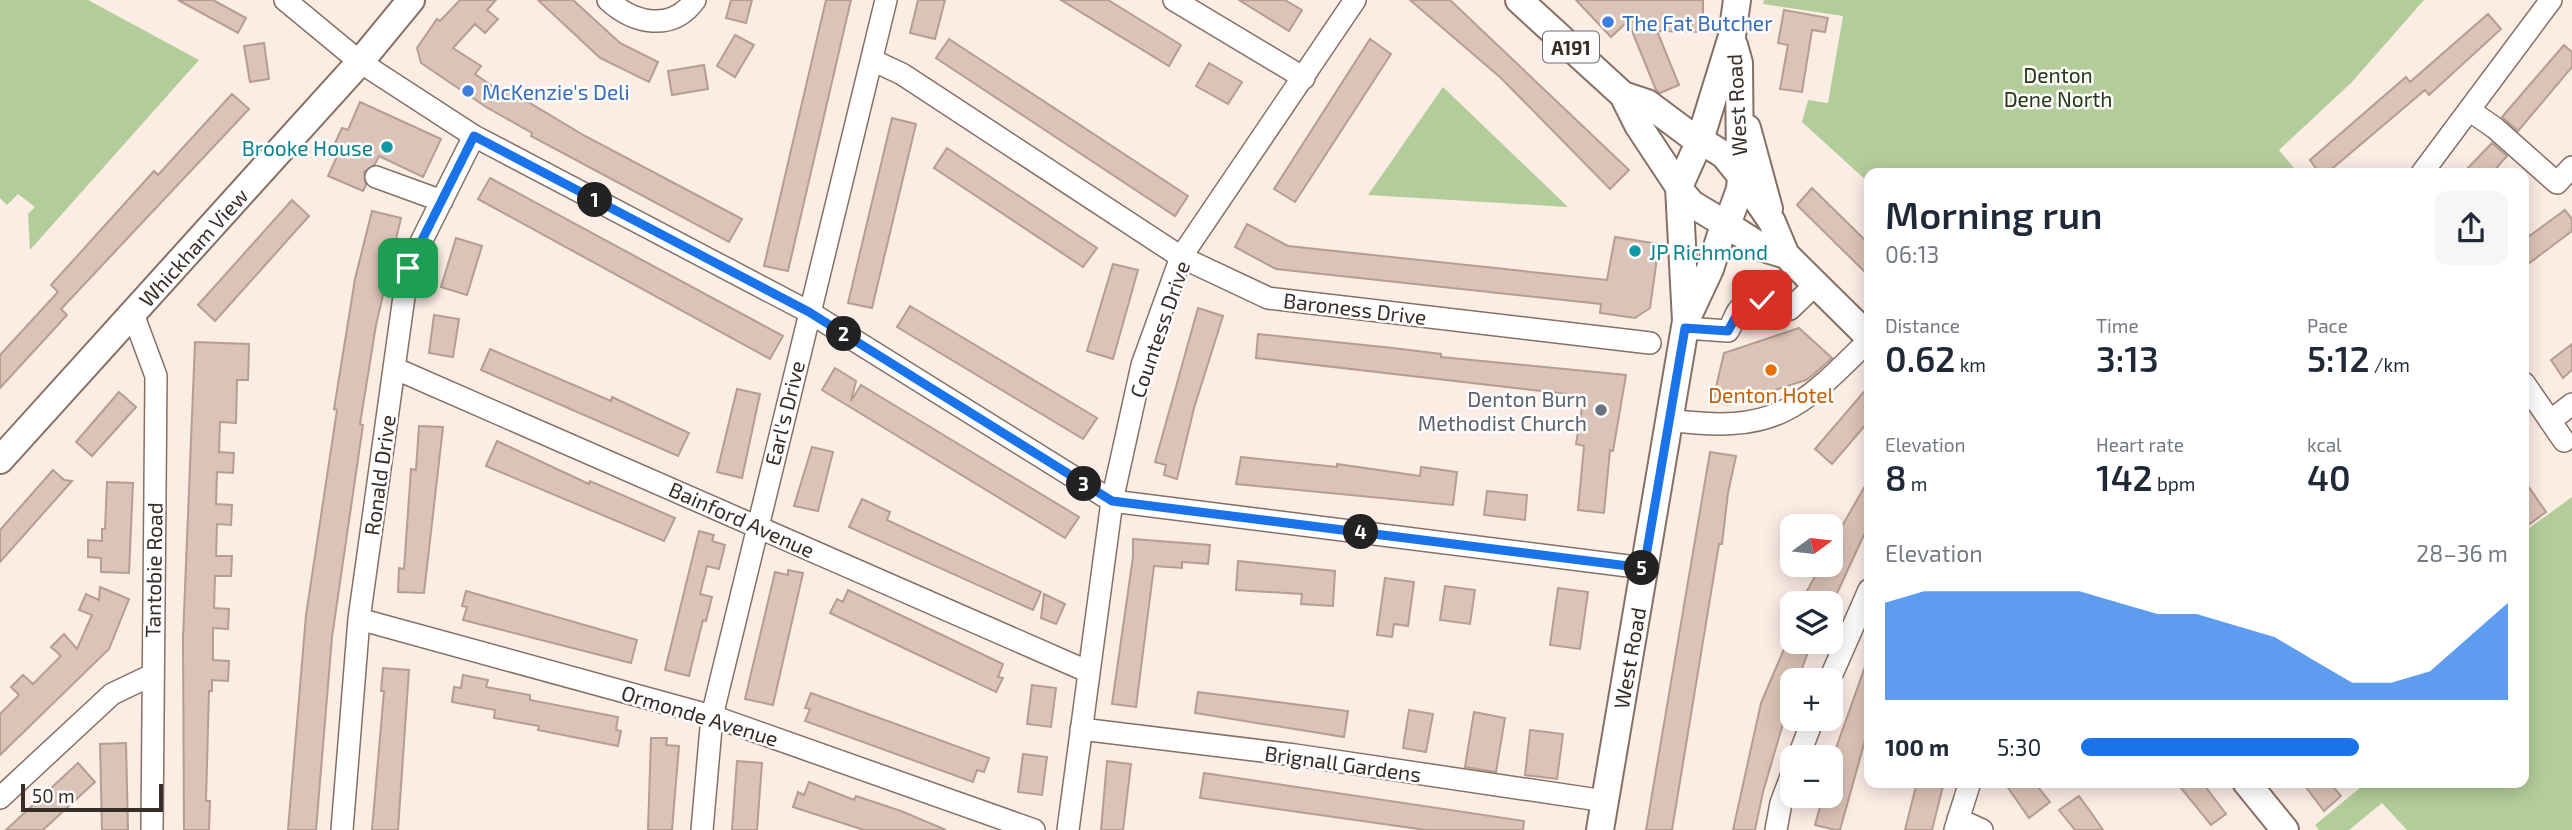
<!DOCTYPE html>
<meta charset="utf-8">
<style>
body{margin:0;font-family:"Exo 2",sans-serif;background:#f6f6f7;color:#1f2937;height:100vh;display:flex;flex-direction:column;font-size:26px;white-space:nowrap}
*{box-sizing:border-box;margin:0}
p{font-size:23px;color:#747a83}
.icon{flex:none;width:38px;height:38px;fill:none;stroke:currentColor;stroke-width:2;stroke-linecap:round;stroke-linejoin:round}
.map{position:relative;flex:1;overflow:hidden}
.sheet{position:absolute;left:1864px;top:168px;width:665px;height:620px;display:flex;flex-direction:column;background:#fff;border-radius:14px;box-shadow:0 4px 18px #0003}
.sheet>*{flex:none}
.needle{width:46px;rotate:75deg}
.controls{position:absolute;left:1780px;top:514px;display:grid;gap:14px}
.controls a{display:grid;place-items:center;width:63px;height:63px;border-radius:14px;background:#fff;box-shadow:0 4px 18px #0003;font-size:35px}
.scale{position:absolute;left:21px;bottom:18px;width:142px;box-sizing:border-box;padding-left:7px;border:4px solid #362d28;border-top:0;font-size:19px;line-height:24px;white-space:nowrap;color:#362d28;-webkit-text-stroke:5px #fdfdfd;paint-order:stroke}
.pin{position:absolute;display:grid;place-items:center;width:60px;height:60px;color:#fff;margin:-30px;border-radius:14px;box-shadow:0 4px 10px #0006}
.km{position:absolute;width:35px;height:35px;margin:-18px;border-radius:50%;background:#222;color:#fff;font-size:19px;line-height:35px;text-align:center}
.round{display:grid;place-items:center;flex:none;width:74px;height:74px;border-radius:14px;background:#f6f6f7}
.head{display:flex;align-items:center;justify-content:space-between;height:119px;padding:0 21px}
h1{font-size:38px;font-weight:600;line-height:52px}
.metrics{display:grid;grid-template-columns:repeat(3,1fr);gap:10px;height:119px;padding:7px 21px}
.metrics div{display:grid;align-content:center}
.metrics b{font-size:35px;font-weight:600}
.metrics small{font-size:19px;font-weight:400}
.metrics p{font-size:19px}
.chart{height:196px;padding:14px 21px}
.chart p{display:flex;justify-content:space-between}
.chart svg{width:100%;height:126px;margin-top:7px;fill:#1a73e8;opacity:.7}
ul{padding:0 21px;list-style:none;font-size:23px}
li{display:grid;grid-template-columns:112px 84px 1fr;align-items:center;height:52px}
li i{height:18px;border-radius:9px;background:#1a73e8}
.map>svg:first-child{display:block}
</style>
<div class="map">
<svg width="2572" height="830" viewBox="0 0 2572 830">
<rect width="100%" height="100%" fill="#fbece4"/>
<path fill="#b3cd9a" d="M0,0H88L199,60L30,250L28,214L35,207L18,194L7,205L0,198Z
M1764,0H2424L2351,83L2279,150L2298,173H1869V183L1802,122L1808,100L1828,103L1843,16L1763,4Z
M1443,87L1568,207L1368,195Z
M2572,497V830H2407L2382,803L2349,830H2319L2315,825L2367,782H2524V532Z"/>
<path fill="#dcc3b7" stroke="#b59d91" stroke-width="2" d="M178,0H213L246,18L238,33Z
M460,0H496L487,10L498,19L485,33L475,24L453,48L481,66L475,74L505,95L508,90L585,136L742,219L729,242L531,136L532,133L486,107L421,63L417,48L437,19L440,21Z
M538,0H573L620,43L658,62L649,82L600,58Z
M731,0H752L746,23L726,18Z
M826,0H851L788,271L764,266Z
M918,0H945L935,39L910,33Z
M1061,0H1108L1181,45L1169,66Z
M1239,0H1285L1302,10L1289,31Z
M1410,0H1450L1629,170L1610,189L1501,78Z
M1576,0H1703V32L1657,31L1679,85L1660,93L1656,90L1628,21L1611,37Z
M1784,10L1828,18L1825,32L1812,30L1802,92L1780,89L1788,45L1778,43Z
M2488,14L2501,29L2429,95L2425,90L2327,173H2319L2310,160L2406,77L2410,82Z
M735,35L754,45L735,77L717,66Z
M949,39L1188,196L1175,216L936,58Z
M1370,39L1391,54L1295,202L1274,189Z
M264,43L269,79L250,82L244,46Z
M2564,45L2572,52V67L2518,131L2502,117Z
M1209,63L1242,82L1228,104L1196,86Z
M704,65L708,89L672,95L668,71Z
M232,94L249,109L61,309L67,315L0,388V355L58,292L51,285L154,171L158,175Z
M360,102L441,139L423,177L379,156L375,164L364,172L366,185L363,191L328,176L341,148L334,145L342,128L348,130Z
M892,118L916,124L872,308L848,303Z
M2492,143L2507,156L2492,173H2463Z
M947,148L1097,248L1083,267L934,168Z
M490,178L783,336L770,359L478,199Z
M1812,188L1869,244V276L1797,205Z
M292,200L309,216L215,321L198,305Z
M2565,210L2572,219V231L2524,267V240Z
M372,211L401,218L376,325L360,424L363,425L332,637L316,830H288L306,615L337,410L334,409L355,279Z
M1247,224L1288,246L1607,280L1615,237L1659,244L1650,308L1635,318L1600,313L1601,304L1276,269L1235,247Z
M456,238L482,246L467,295L441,287Z
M1113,264L1138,270L1113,359L1087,351Z
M910,306L1097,418L1083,439L897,327Z
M1198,308L1223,316L1194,408L1177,479L1164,475L1166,465L1155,462Z
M434,315L459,319L453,357L429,353Z
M1799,328L1832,358L1814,374L1806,380L1728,405L1713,400L1724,353Z
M1258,334L1393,348L1441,354V357L1626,375L1613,451L1610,450L1604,513L1578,510L1584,446L1576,444L1584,396L1256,358Z
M195,342L249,344L248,380H237L236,423L220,422L219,452L234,453L233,473L217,472L216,504L232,505L231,525L217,524L216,556H232L231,576H215L214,608L229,609L228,629L213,628V660L229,661L228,681L212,680V691H209L206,801H210L209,830H184L183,638Z
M2572,344V370L2563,378L2551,360Z
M490,349L611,401L612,397L689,433L678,456L481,370Z
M835,368L856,381L851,401L861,385L1079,517L1065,538L822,390Z
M1869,386V421L1832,464L1815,449Z
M737,389L760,394L742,478L717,472Z
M119,392L136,407L92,456L76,442Z
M419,426L443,427L424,593L398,592L399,568L404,569L411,469L416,470Z
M497,441L589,484L590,481L675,518L664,541L486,466Z
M812,447L833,452L818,511L794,506Z
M1710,452L1736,456L1728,493L1722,544H1719L1672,830H1646Z
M1241,457L1337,467V464L1420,476L1421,467L1457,472L1453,505L1236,484Z
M53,470L64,480L72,481L0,562V530Z
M1869,479V524L1832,604H1800L1821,565H1830V547Z
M2524,480L2546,512L2524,528Z
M107,482L133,483L129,573L101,572V558L88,557V540L102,541V529H105Z
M1487,491L1527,495L1525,520L1484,515Z
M862,499L890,512L887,520L1041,592L1033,610L849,527Z
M699,531L714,535L712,541L725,545L719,569L707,566L700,594L712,597L706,621L703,620L689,676L665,670Z
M1133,539L1210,545L1208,564L1182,562V568L1154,566L1136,707L1112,704L1133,557Z
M1238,561L1335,571L1333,606L1301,604L1302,594L1236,590Z
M788,570L803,573L773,705L745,699L775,572L788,575Z
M1385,578L1414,582L1408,626L1394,624L1392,637L1377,635Z
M1445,586L1475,590L1470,624L1440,620Z
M100,587L129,599L109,649L0,755V714L19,695L11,687L23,675L33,684L61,656L51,647L64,634L77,649L92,615L79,610L86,594L99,600Z
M1558,588L1588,592L1580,649L1550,645Z
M848,590L1003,664L998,677L1003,678L996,692L830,613L837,599L843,602Z
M466,591L637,640L631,663L463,620L467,607L462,606Z
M1044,594L1065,604L1056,624L1041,618Z
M1787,642H1812L1797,681H1792V693L1763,792L1755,830H1733L1761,703Z
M1867,661L1869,726L1840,830H1836L1815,825L1823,796H1830V765Z
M383,668L409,670L398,830H372L384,691H381Z
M463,675L488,680L486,687L530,695V700L618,717L616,730L621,731L618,746L538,730L539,726L494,718L495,710L452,702L454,687L461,688Z
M1032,685L1056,688L1051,727L1027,724Z
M1198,692L1348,711L1344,737L1195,713Z
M811,693L989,758L984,772L977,770L973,782L805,721L810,709L805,708Z
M1409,710L1433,714L1426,752L1403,748Z
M1474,712L1505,718L1496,772L1465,767Z
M1530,730L1563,734L1557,779L1525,775Z
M651,738H667L666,745L679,746L672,830H648Z
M126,743L128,830H102L100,744Z
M1023,754L1047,757L1042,795L1018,792Z
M737,761L762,763L757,830H732Z
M1107,761L1131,764L1123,830H1101Z
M78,763L95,782L43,830H6Z
M1204,773L1524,821L1523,830H1426L1200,798Z
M809,782L854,800L856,796L901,811L946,830H864L793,807L798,792L804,795Z
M1917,782H1944L1932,830H1905Z
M2004,782H2034L2050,802L2029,818Z
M2176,782H2202L2226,814L2211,825Z
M2302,782H2329L2341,796L2324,811Z
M2079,796L2090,811L2103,830H2075L2059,810Z"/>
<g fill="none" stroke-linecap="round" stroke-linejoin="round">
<g stroke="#867064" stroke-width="24">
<path id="minor" d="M285,0L360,62L474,136L809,312L1112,501L1644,568
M608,0C634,24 672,32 695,0
M1174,0L1304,78
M872,60L902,74L1181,257L1268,298L1650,343
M2469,110L2495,128L2557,183L2572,167
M2422,173L2551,0
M376,177L442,201
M133,314L156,376L152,830
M1685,328L1728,331C1732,325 1734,317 1738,311C1752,292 1773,306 1790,309L1816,284
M394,368L1089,672
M2524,383L2564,441
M1669,420C1774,434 1798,411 1869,340
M2550,421L2572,404
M359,619L712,716L1034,830
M1829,681L1869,590
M1081,729L1295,755L1605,801
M1798,758L1813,719
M0,798L112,694L152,675
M1958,819L1982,830
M342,830L359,619L408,268L474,136
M702,830L712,716L886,0
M1068,830L1112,501L1142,365L1181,257L1355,0
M1776,830L1781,803L1792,774
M1955,830L1970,782"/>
</g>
<g stroke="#867064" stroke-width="30">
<path id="major" d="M1519,0L1623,95L1638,125L1679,187
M1734,45L1739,63L1740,174
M1623,95L1647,103L1698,141
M1747,128L1769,209
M1700,140L1732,36L1737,0
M1700,140L1724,155L1741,176L1740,189L1727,225
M1741,176L1772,222L1786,255L1869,337
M1679,189L1692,204L1727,225
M1727,225L1763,248L1786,255
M1688,316L1710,269L1724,225
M0,460L360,62L411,0
M2246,782L2285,830
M1600,830L1686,321L1679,187L1700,140"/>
</g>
<use href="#minor" stroke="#fff" stroke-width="21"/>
<use href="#major" stroke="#fff" stroke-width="26"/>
</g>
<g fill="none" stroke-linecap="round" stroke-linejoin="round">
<g stroke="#fff" stroke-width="14">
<path id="route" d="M408,268L474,136L809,312L1112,501L1644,568L1685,328L1728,331L1740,309L1762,300"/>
</g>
<use href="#route" stroke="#1a73e8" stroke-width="9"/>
</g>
<g fill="#3f7fe0" stroke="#fdfdfd" stroke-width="2.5">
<circle cx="1608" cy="22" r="7"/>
<circle cx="468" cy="91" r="7"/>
</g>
<g fill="#0f9aa8" stroke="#fdfdfd" stroke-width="2.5">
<circle cx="387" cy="147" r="7"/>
<circle cx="1635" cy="251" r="7"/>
</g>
<circle fill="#e8710a" stroke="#fdfdfd" stroke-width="2.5" cx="1771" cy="370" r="7"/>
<circle fill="#6b7280" stroke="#fdfdfd" stroke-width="2.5" cx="1601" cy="410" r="7"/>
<g text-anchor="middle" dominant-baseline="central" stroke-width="5" stroke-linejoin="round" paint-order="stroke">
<rect fill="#fdfdfd" stroke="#726b68" stroke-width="2" x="1543" y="31.5" width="56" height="31" rx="5"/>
<g font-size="19" font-weight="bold" fill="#362d28">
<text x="1571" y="47">A191</text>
</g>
<g font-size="21" fill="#366cbe" stroke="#fdfdfd" text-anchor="start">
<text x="1622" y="22">The Fat Butcher</text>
<text x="482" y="91">McKenzie's Deli</text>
</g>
<g font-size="21" fill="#273713" stroke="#fdfdfd">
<text x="2058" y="74">Denton<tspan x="2058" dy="24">Dene North</tspan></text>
</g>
<g font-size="21" fill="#362d28" stroke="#fdfdfd">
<text transform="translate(1736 105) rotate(-93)">West Road</text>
<text transform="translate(193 247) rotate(-48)">Whickham View</text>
<text transform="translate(1355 308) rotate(7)">Baroness Drive</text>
<text transform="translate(1159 329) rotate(-71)">Countess Drive</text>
<text transform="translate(784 413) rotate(-76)">Earl's Drive</text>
<text transform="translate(379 475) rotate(-82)">Ronald Drive</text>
<text transform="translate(742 519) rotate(24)">Bainford Avenue</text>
<text transform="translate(153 570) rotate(-89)">Tantobie Road</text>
<text transform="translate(1629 658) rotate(-80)">West Road</text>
<text transform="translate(700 715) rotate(17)">Ormonde Avenue</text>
<text transform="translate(1343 763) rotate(8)">Brignall Gardens</text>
</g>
<g font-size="21" fill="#0d838f" stroke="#fdfdfd" text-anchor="end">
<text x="373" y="147">Brooke House</text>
<text x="1649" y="251" text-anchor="start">JP Richmond</text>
</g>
<g font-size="21" fill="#c56008" stroke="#fdfdfd">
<text x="1771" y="394">Denton Hotel</text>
</g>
<g font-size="21" fill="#5b616d" stroke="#fdfdfd" text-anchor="end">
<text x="1587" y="398">Denton Burn<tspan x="1587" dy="24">Methodist Church</tspan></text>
</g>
</g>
</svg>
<div class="controls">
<a><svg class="needle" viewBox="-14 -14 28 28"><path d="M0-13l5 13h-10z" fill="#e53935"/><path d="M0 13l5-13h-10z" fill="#747a83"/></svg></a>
<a><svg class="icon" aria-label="layers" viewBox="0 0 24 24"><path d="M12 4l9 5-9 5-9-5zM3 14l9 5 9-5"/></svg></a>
<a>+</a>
<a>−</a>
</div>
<div class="scale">50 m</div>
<div class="pin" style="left:408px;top:268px;background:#1e9e55"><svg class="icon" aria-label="arrive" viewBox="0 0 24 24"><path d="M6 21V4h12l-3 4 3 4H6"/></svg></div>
<div class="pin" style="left:1762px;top:300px;background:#d93025"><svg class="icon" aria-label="check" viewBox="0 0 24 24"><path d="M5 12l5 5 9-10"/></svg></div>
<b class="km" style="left:595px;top:200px">1</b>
<b class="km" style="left:844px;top:334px">2</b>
<b class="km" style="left:1084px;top:484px">3</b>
<b class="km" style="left:1361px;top:532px">4</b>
<b class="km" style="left:1642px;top:568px">5</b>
<section class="sheet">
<div class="head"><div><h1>Morning run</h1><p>06:13</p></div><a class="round"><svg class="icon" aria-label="share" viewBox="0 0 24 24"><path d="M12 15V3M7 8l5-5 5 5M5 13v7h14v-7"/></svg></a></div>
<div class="metrics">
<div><p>Distance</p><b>0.62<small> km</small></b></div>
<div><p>Time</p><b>3:13</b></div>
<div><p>Pace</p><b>5:12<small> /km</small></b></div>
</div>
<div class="metrics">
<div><p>Elevation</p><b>8<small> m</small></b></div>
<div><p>Heart rate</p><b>142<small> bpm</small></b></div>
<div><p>kcal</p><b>40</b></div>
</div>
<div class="chart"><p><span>Elevation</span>28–36 m</p>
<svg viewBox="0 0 160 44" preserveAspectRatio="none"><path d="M0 44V10L10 6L20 6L30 6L40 6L50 6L60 10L70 14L80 14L90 18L100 22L110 30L120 38L130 38L140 34L150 22L160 10V44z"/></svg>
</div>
<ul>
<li><b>100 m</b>5:30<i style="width:65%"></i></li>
</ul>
</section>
</div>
